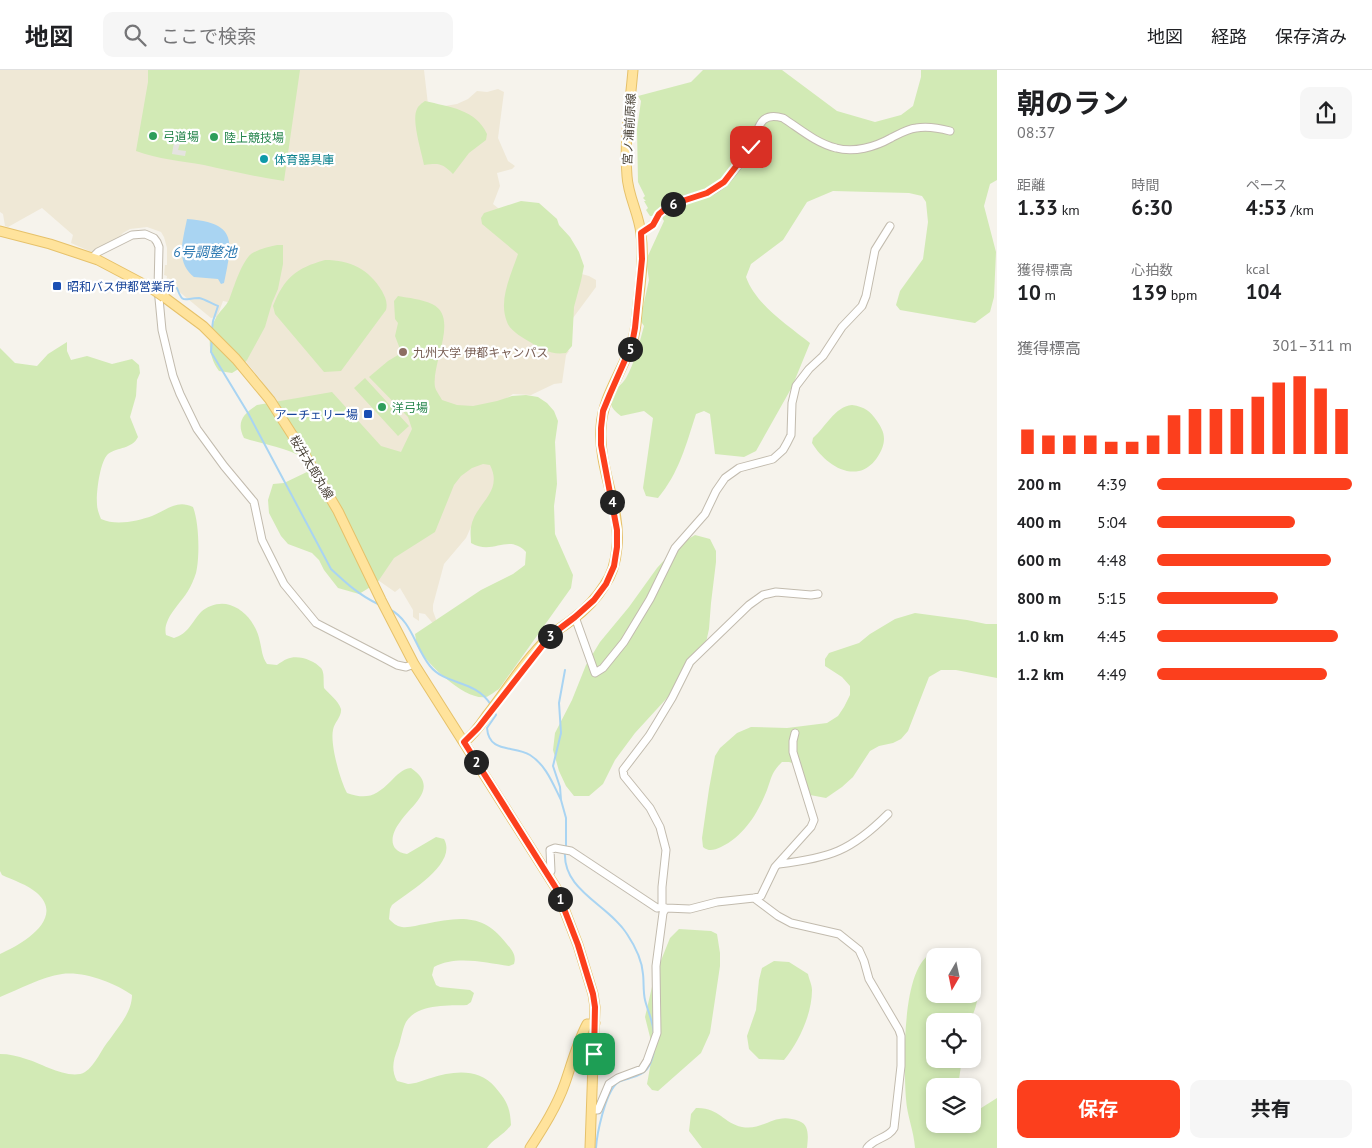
<!DOCTYPE html>
<html lang="ja">
<meta charset="utf-8">
<style>
body{margin:0;font-family:"PT Sans","Noto Sans JP",sans-serif;background:#f6f6f6;color:#202124;height:100vh;display:flex;flex-direction:column;font-size:19px;white-space:nowrap}
*{box-sizing:border-box;margin:0}
p{font-size:16px;color:#757577}
.icon{flex:none;width:28px;height:28px;fill:none;stroke:currentColor;stroke-width:2;stroke-linecap:round;stroke-linejoin:round}
.map{position:relative;flex:1;overflow:hidden}
.details{display:flex;flex-direction:column;background:#fff;width:375px}
.details>*{flex:none}
.needle{width:32px;rotate:189deg}
.tools{position:absolute;left:926px;top:878px;display:grid;gap:10px}
.tools a{display:grid;place-items:center;width:55px;height:55px;border-radius:10px;background:#fff;box-shadow:0 2px 8px #0003;font-size:25px}
.pin{position:absolute;display:grid;place-items:center;width:42px;height:42px;color:#fff;margin:-21px;border-radius:10px;box-shadow:0 2px 8px #0006}
.km{position:absolute;width:25px;height:25px;margin:-12px;border-radius:50%;background:#222;color:#fff;font-size:14px;line-height:25px;text-align:center}
.round{display:grid;place-items:center;flex:none;width:52px;height:52px;border-radius:10px;background:#f6f6f6}
.summary{display:flex;align-items:center;justify-content:space-between;height:85px;padding:0 20px}
h1{font-size:28px;font-weight:700;line-height:38px}
.metrics{display:grid;grid-template-columns:repeat(3,1fr);gap:8px;height:85px;padding:5px 20px}
.metrics div{display:grid;align-content:center}
.metrics b{font-size:21px;font-weight:700}
.metrics small{font-size:14px;font-weight:400}
.metrics p{font-size:14px}
.chart{height:140px;padding:10px 20px}
.chart p{display:flex;justify-content:space-between}
.chart svg{width:100%;height:90px;margin-top:5px;stroke:#fc3f1d;stroke-width:6}
.action{display:flex;gap:10px;margin-top:auto;padding:10px 20px}
.action a{flex:1;height:58px;border-radius:10px;background:#fc3f1d;color:#fff;font-size:20px;font-weight:700;line-height:58px;text-align:center}
.action a+a{background:#f6f6f6;color:#202124}
ul{padding:0 20px;list-style:none;font-size:16px}
li{display:grid;grid-template-columns:80px 60px 1fr;align-items:center;height:38px}
li i{height:12px;border-radius:6px;background:#fc3f1d}
header{display:flex;align-items:center;gap:30px;box-sizing:border-box;height:70px;padding:0 25px;background:#fff;border-bottom:1px solid #e0e0e0}
header strong{font-size:24px}
nav{display:flex;gap:28px;margin-inline-start:auto;font-size:18px}
.search{width:350px;height:45px;background:#f6f6f6;display:flex;align-items:center;gap:12px;box-sizing:border-box;padding:0 18px;border-radius:10px;color:#757577;font-size:19px}
main{display:flex;flex:1;min-height:0}
.map>svg:first-child{display:block}
</style>
<header>
<strong>地図</strong>
<div class="search"><svg class="icon" aria-label="search" viewBox="0 0 24 24"><circle cx="10" cy="10" r="6"/><path d="M15 15l6 6"/></svg>ここで検索</div>
<nav><a>地図</a><a>経路</a><a>保存済み</a></nav>
</header>
<main>
<div class="map">
<svg width="997" height="1078" viewBox="0 0 997 1078">
<rect width="100%" height="100%" fill="#f6f3ec"/>
<path fill="#efe8d6" d="M0,0H424L429,43H442L445,36L457,34L468,29L477,21L487,22L498,19L504,22L498,68L508,91L515,96L512,99L497,103L500,116L493,134L578,203L589,206L596,210V217L570,252L565,279L569,281L566,285L562,313L554,314L531,325L513,324L488,340L517,374L479,450L471,457L466,468L444,494L433,535V541L441,563L425,544L419,543V551L413,547V540L400,518L395,522L375,508L293,357L261,310L238,282L232,233L223,231L217,247L211,248L171,215L166,214L167,206L164,205L165,195H167V178L164,167L161,162L147,157L130,159L123,163L109,179L96,184L71,173L73,165L42,138L8,157L5,156L3,144L0,142Z"/>
<path fill="#d2eab5" d="M148,0H300L284,111C257,107 231,101 204,95C181,91 158,89 136,81L148,12Z
M703,0H782L837,41L875,52L901,45L913,36L921,7V0H997V110L990,114L984,136L996,182L994,227L990,242L975,253L900,240L896,235L900,221L923,189L928,152L926,132L922,126L909,123L833,121L807,132L783,170L751,194L746,207C756,235 788,255 810,273L792,317L756,381L744,387L715,384L710,344L704,341L696,344C686,375 679,403 658,428L646,426L643,418L653,348L644,341L621,346C615,342 608,335 611,327C613,320 622,315 626,308C635,292 639,274 644,256L640,250L649,210L646,190L664,151L661,146H650L646,140L648,138L644,131H646L643,128L645,126L638,112L637,59L641,31L638,26L691,12Z
M425,31C449,37 476,39 487,64L486,70L469,83L453,104C442,93 439,93 424,95C422,83 411,50 417,39C418,36 422,33 425,31Z
M521,131L539,133L557,149L559,155L570,167L579,182L584,196L581,211L574,237L572,276L566,283C551,285 543,280 530,272C523,268 510,261 507,252C498,230 511,205 518,184L482,154L481,148L484,143Z
M277,175H283V194L278,219L272,233L265,257L247,290L240,298L232,303L219,301C207,285 207,262 217,246C221,240 226,236 229,230C234,217 241,193 251,184C258,179 269,177 277,175Z
M325,190C350,190 369,199 382,221C385,227 388,232 386,240L341,301L324,302L275,244L273,236C284,208 296,198 325,190Z
M398,226C409,228 421,229 432,234C460,247 431,293 435,317C436,321 440,326 442,330L457,335L473,336L497,331L512,326L526,325L538,327L547,333L554,341L558,351L555,372L557,414L554,436L555,464L573,505L571,518L499,619C495,621 490,626 486,627C466,631 428,595 419,579C416,574 416,569 415,564L481,520L513,504L525,495L526,482C508,463 493,486 471,473C471,468 470,462 471,457C475,433 504,423 490,395L483,394L472,398L461,406L454,415L435,462L394,488L377,513L359,524L338,518L324,500L319,490L312,483L288,474L281,466L269,443L268,430L273,414L284,413L309,401L312,393C291,378 268,376 244,368C236,352 243,344 257,335L332,322L381,376L401,382L412,359L408,347L369,307L388,291L398,285L400,279L395,266L398,253L395,249L394,231Z
M67,272V281L71,290L87,286L112,294L132,289L139,295L140,303L137,310L136,326L130,347L138,367C132,379 118,377 108,384C100,391 96,423 97,434C97,439 99,444 101,449C116,456 138,451 152,446C167,440 177,429 193,437C199,452 200,487 196,503C194,509 191,516 188,521C181,533 162,549 166,565L174,568C189,563 191,553 201,542C209,535 220,532 230,535C246,540 257,556 260,572C262,580 262,587 267,594L277,595C280,593 284,590 287,589C297,584 314,590 321,598C325,603 323,612 324,618C329,624 338,630 341,639C342,646 334,653 333,660C330,674 340,710 347,723C367,730 376,726 391,711C397,705 402,699 411,698C440,718 412,734 400,752C390,765 388,781 407,784L436,767L444,769C458,794 408,822 392,835L390,839L389,849C393,853 396,856 402,857C409,858 418,855 425,854C459,847 483,843 506,873C511,879 517,885 514,894L509,896C486,893 456,885 434,897L432,905L436,915L440,917L470,920L474,923L471,932L467,935C448,936 418,933 406,952C402,960 401,970 398,978C393,990 391,1000 397,1011C401,1012 405,1013 408,1014C415,1014 424,1010 431,1008C453,1001 479,998 495,1017C507,1031 510,1037 511,1055C504,1065 492,1070 487,1078H0V984C9,984 18,986 26,989C41,993 70,1011 85,1002C95,996 102,978 110,969C119,956 132,942 132,925C115,913 84,901 62,904C41,907 20,919 0,927V884C21,875 66,849 37,823C28,815 13,810 2,805L0,801V278L15,293L37,296L48,284Z
M365,308L409,356L398,366L354,318Z
M852,335C865,337 870,341 877,351C881,357 884,362 884,369C884,381 872,399 859,401C840,405 821,388 812,373L813,368C826,357 834,337 852,335Z
M695,465L710,469L716,481V492L711,533L709,559L705,577L691,598L667,628L635,663L615,690L603,714L589,726H574L566,716L559,701L553,680L555,663L572,630L586,595L600,572L629,537L657,498L678,475Z
M915,543L967,550L986,554H997V608L956,600H941L929,607L908,661L901,669L893,673L879,676L870,681L853,707L842,717L826,728L810,725L801,714L795,694L789,692H782C771,703 772,707 767,720C758,743 744,766 721,777C714,780 709,782 703,777L702,768L709,719L715,686L720,678L737,663L751,657L787,658L827,653L838,646L844,637L850,625V616L842,607L825,596V589L829,583L859,573L870,564L895,549Z
M679,859L711,861L717,864L720,883V896L710,963L701,983L658,1021L652,1020L647,1014L651,992L650,967L645,947L654,908L670,868Z
M934,882L942,886H935V924H972L973,913C981,926 976,938 970,951H935V989H962L958,1016H935V1054H972L973,1040H978L997,1028V1078H915C914,1061 907,1046 906,1029C904,999 900,894 934,882Z
M774,891L789,892L808,904C809,909 812,915 812,920C812,944 799,972 784,990L759,989L749,979L747,966L756,940L759,910L762,898Z
M696,1038C719,1037 723,1053 742,1057C765,1061 774,1041 799,1051C810,1055 808,1068 807,1078H702L689,1061L691,1044Z"/>
<path fill="#e5e3e0" d="M174,72L180,73L178,80L186,81L185,86L172,84Z"/>
<path fill="#a9d4f2" d="M187,149C237,153 233,170 224,213L221,214L218,209L194,207C175,192 183,170 187,149Z"/>
<g fill="none" stroke-linecap="round" stroke-linejoin="round">
<path stroke="#a9d4f2" stroke-width="2" d="M177,218C183,235 184,228 199,228C205,229 212,234 218,236L213,251L212,259
M212,269L211,282L248,343L331,499C346,513 359,525 378,534
M389,539C412,550 415,578 430,596C446,616 475,609 491,635
M565,600L559,633L561,663L553,696L560,717L561,730L566,748V777
M494,641L496,645L487,658C489,684 514,675 530,685C546,695 553,714 561,730
M565,781C562,821 608,834 627,864C635,876 642,890 643,904C644,912 643,922 645,930C648,942 653,951 654,964
M596,1078C597,1063 605,1025 616,1014C619,1011 625,1010 630,1008C646,1004 651,997 654,981"/>
<g stroke="#c2bbae" stroke-width="9">
<path id="minor" d="M641,163C645,160 650,157 653,154C659,146 659,142 668,137C689,124 711,129 729,107C736,98 746,87 751,76C759,60 758,41 783,48C800,59 816,73 836,78C854,83 875,77 891,68C899,64 907,59 916,58C927,56 939,58 950,61
M92,188L98,182L132,165L145,164L154,168L157,172L159,177L158,218L162,260L173,306L180,324L197,359L224,396L254,432L262,470L284,514L316,553L397,595L406,597L414,594
M575,547L595,603L603,598L624,572L650,529L675,478L705,444L716,421L725,408L739,398L773,389L783,380L787,373L791,365L792,333L796,316L809,299L823,286L842,257L862,236L866,226L875,180L890,156
M779,794C830,788 851,781 888,744
M549,805L551,801L550,780L555,778L571,781L657,838L662,837L666,838L690,839L717,832L754,828L761,826L775,797L811,757L814,750L793,682V671L795,663
M754,828L778,846L791,853L839,864L859,880L864,891L869,909L899,960L901,966V996L894,1058C889,1068 874,1068 867,1078
M662,837V817L666,780L660,757L650,738L624,706L623,700L649,666L672,628L690,592L749,535L763,525L776,522L811,525L818,524
M592,1040H598L609,1014L618,1008L642,999L647,991L657,963L656,896L663,843L666,838"/>
</g>
<g stroke="#e6c16a" stroke-width="11">
<path id="major" d="M0,161L50,174L98,190L151,218
M164,227L203,256L236,289L270,330L302,380L338,441L381,530L414,594L556,818L578,875L593,924L595,937L590,1078
M464,672C474,665 481,654 488,644C508,618 526,589 549,567C556,560 566,555 573,549C585,540 596,529 604,516C612,505 616,490 617,477C621,437 598,398 601,357C603,320 632,291 636,254C638,225 645,193 641,164C639,144 628,126 627,106C624,71 630,35 633,0
M530,1078C543,1058 557,1036 565,1013C572,993 577,973 587,954L595,953"/>
</g>
<use href="#minor" stroke="#fff" stroke-width="7"/>
<use href="#major" stroke="#ffe39c" stroke-width="9"/>
<g stroke="#e6c16a" stroke-width="11" stroke-linecap="butt">
<path id="major-bridge" d="M151,218L164,227"/>
</g>
<use href="#major-bridge" stroke="#ffe39c" stroke-width="9"/>
</g>
<g fill="none" stroke-linecap="round" stroke-linejoin="round">
<g stroke="#fff" stroke-width="10">
<path id="route" d="M594,984L595,937L593,924L578,875L556,818L464,672L478,658L550,566L575,547L594,530L606,514L614,496L617,477V460L601,375V358L603,341L610,324L632,274L635,258L642,189L641,163L653,155L659,144L670,135L707,123L724,112L751,77"/>
</g>
<use href="#route" stroke="#fc3f1d" stroke-width="6"/>
</g>
<g fill="#2e9e5b" stroke="#fff" stroke-width="2">
<circle cx="153" cy="66" r="5"/>
<circle cx="214" cy="67" r="5"/>
<circle cx="382" cy="337" r="5"/>
</g>
<circle fill="#0f9aa8" stroke="#fff" stroke-width="2" cx="264" cy="89" r="5"/>
<g fill="#1a4fb4" stroke="#fff" stroke-width="2">
<rect x="52" y="211" width="10" height="10" rx="2.5"/>
<rect x="363" y="339" width="10" height="10" rx="2.5"/>
</g>
<circle fill="#8d6e63" stroke="#fff" stroke-width="2" cx="403" cy="282" r="5"/>
<g text-anchor="middle" dominant-baseline="central" stroke-width="4.5" stroke-linejoin="round" paint-order="stroke">
<g font-size="12" fill="#4b4439" stroke="#fff">
<text transform="translate(629 59) rotate(-87)">宮ノ浦前原線</text>
<text transform="translate(312 397) rotate(59)">桜井太郎丸線</text>
</g>
<g font-size="12" fill="#27864d" stroke="#fff" text-anchor="start">
<text x="163" y="66">弓道場</text>
<text x="224" y="67">陸上競技場</text>
<text x="392" y="337">洋弓場</text>
</g>
<g font-size="12" fill="#0d838f" stroke="#fff" text-anchor="start">
<text x="274" y="89">体育器具庫</text>
</g>
<g font-size="12" fill="#164399" stroke="#fff" text-anchor="start">
<text x="67" y="216">昭和バス伊都営業所</text>
<text x="358" y="344" text-anchor="end">アーチェリー場</text>
</g>
<g font-size="12" fill="#785e54" stroke="#fff" text-anchor="start">
<text x="413" y="282">九州大学 伊都キャンパス</text>
</g>
<g font-size="14" font-style="italic" fill="#2e7ab2" stroke="#fff">
<text x="205" y="182">6号調整池</text>
</g>
</g>
</svg>
<div class="tools">
<a><svg class="needle" viewBox="-14 -14 28 28"><path d="M0-13l5 13h-10z" fill="#e53935"/><path d="M0 13l5-13h-10z" fill="#757577"/></svg></a>
<a><svg class="icon" aria-label="locate" viewBox="0 0 24 24"><circle cx="12" cy="12" r="6"/><path d="M12 2v4M12 18v4M2 12h4M18 12h4"/></svg></a>
<a><svg class="icon" aria-label="layers" viewBox="0 0 24 24"><path d="M12 4l9 5-9 5-9-5zM3 14l9 5 9-5"/></svg></a>
</div>
<div class="pin" style="left:594px;top:984px;background:#1e9e55"><svg class="icon" aria-label="arrive" viewBox="0 0 24 24"><path d="M6 21V4h12l-3 4 3 4H6"/></svg></div>
<div class="pin" style="left:751px;top:77px;background:#d93025"><svg class="icon" aria-label="check" viewBox="0 0 24 24"><path d="M5 12l5 5 9-10"/></svg></div>
<b class="km" style="left:560px;top:829px">1</b>
<b class="km" style="left:476px;top:692px">2</b>
<b class="km" style="left:550px;top:566px">3</b>
<b class="km" style="left:612px;top:432px">4</b>
<b class="km" style="left:630px;top:279px">5</b>
<b class="km" style="left:673px;top:134px">6</b>
</div>
<section class="details">
<div class="summary"><div><h1>朝のラン</h1><p>08:37</p></div><a class="round"><svg class="icon" aria-label="share" viewBox="0 0 24 24"><path d="M12 15V3M7 8l5-5 5 5M5 13v7h14v-7"/></svg></a></div>
<div class="metrics">
<div><p>距離</p><b>1.33<small> km</small></b></div>
<div><p>時間</p><b>6:30</b></div>
<div><p>ペース</p><b>4:53<small> /km</small></b></div>
</div>
<div class="metrics">
<div><p>獲得標高</p><b>10<small> m</small></b></div>
<div><p>心拍数</p><b>139<small> bpm</small></b></div>
<div><p>kcal</p><b>104</b></div>
</div>
<div class="chart"><p><span>獲得標高</span>301–311 m</p>
<svg viewBox="0 0 160 44" preserveAspectRatio="none"><path d="M5 44V32M15 44V35M25 44V35M35 44V35M45 44V38M55 44V38M65 44V35M75 44V25M85 44V22M95 44V22M105 44V22M115 44V16M125 44V9M135 44V6M145 44V12M155 44V22"/></svg>
</div>
<ul>
<li><b>200 m</b>4:39<i style="width:100%"></i></li>
<li><b>400 m</b>5:04<i style="width:71%"></i></li>
<li><b>600 m</b>4:48<i style="width:89%"></i></li>
<li><b>800 m</b>5:15<i style="width:62%"></i></li>
<li><b>1.0 km</b>4:45<i style="width:93%"></i></li>
<li><b>1.2 km</b>4:49<i style="width:87%"></i></li>
</ul>
<div class="action"><a>保存</a><a>共有</a></div>
</section>
</main>
